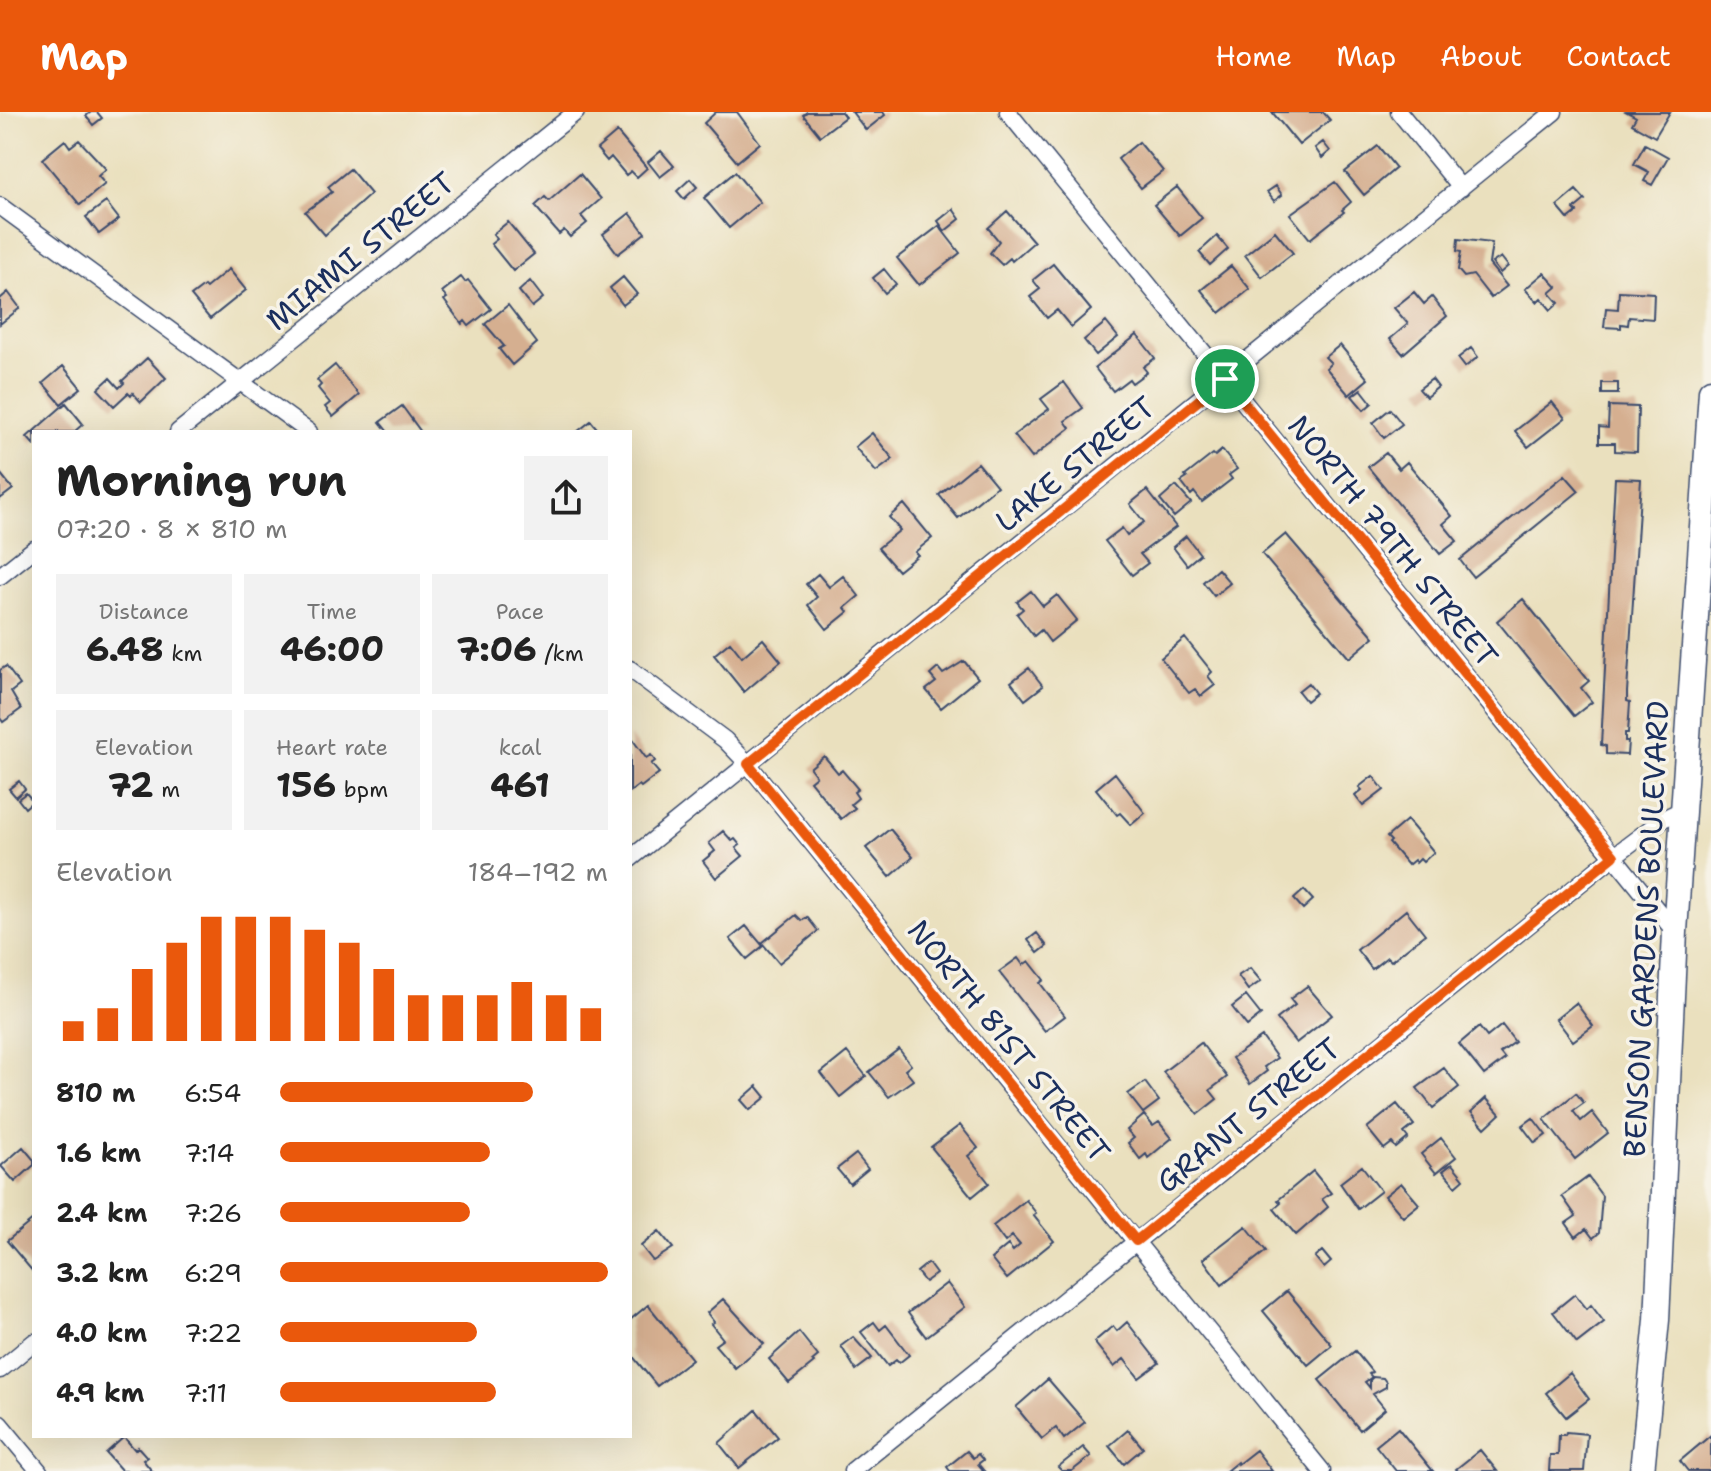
<!DOCTYPE html>
<meta charset="utf-8">
<style>
body{margin:0;font-family:"Shantell Sans",sans-serif;background:#f2f2f2;color:#222;height:100vh;display:flex;flex-direction:column;font-size:30px;white-space:nowrap}
*{box-sizing:border-box;margin:0}
p{font-size:26px;color:#767676}
.icon{flex:none;width:44px;height:44px;fill:none;stroke:currentColor;stroke-width:2;stroke-linecap:round;stroke-linejoin:round}
.map{position:relative;flex:1;overflow:hidden}
.panel{position:absolute;left:32px;top:318px;width:600px;height:1008px;display:flex;flex-direction:column;background:#fff;border-radius:0px;box-shadow:0 8px 32px #0002}
.panel>*{flex:none}
.pin{position:absolute;display:grid;place-items:center;width:68px;height:68px;color:#fff;margin:-34px;border:4px solid #fff;border-radius:50%;box-shadow:0 2px 8px #0007}
.round{display:grid;place-items:center;flex:none;width:84px;height:84px;border-radius:0px;background:#f2f2f2}
.headline{display:flex;align-items:center;justify-content:space-between;height:136px;padding:0 24px}
h1{font-size:44px;font-weight:700;line-height:60px}
.metrics{display:grid;grid-template-columns:repeat(3,1fr);gap:12px;height:136px;padding:8px 24px}
.metrics div{display:grid;align-content:center;border-radius:0px;background:#f2f2f2;text-align:center}
.metrics b{font-size:34px;font-weight:700}
.metrics small{font-size:22px;font-weight:400}
.metrics p{font-size:22px}
.chart{height:224px;padding:16px 24px}
.chart p{display:flex;justify-content:space-between}
.chart svg{width:100%;height:144px;margin-top:8px;stroke:#ea580c;stroke-width:6}
ul{padding:0 24px;list-style:none;font-size:26px}
li{display:grid;grid-template-columns:128px 96px 1fr;align-items:center;height:60px}
li i{height:20px;border-radius:10px;background:#ea580c}
header{display:flex;align-items:center;gap:48px;box-sizing:border-box;height:112px;padding:0 40px;background:#ea580c;color:#fff}
header strong{font-size:38px}
nav{display:flex;gap:44px;margin-inline-start:auto;font-size:28px}
.map>svg:first-child{display:block}
</style>
<header>
<strong>Map</strong>
<nav><a>Home</a><a>Map</a><a>About</a><a>Contact</a></nav>
</header>
<div class="map">
<svg width="1711" height="1359" viewBox="0 0 1711 1359">
<rect width="100%" height="100%" fill="#f7f3e8"/>
<filter id="ink" filterUnits="userSpaceOnUse"><feTurbulence type="fractalNoise" baseFrequency=".0125" numOctaves="2"/><feDisplacementMap in="SourceGraphic" scale="16" xChannelSelector="R" yChannelSelector="G"/><feConvolveMatrix kernelMatrix="1 2 1 2 8 2 1 2 1" color-interpolation-filters="sRGB"/></filter>
<filter id="wash" filterUnits="userSpaceOnUse"><feTurbulence type="fractalNoise" baseFrequency=".006" numOctaves="4" result="noise"/><feDisplacementMap in="SourceGraphic" scale="32" xChannelSelector="R" yChannelSelector="G"/><feGaussianBlur stdDeviation="1.8" result="paint"/><feColorMatrix in="noise" values="0 0 0 0 0 0 0 0 0 0 0 0 0 0 0 0 0 1.4 0 .05"/><feComposite in="paint" operator="in"/></filter>
<g filter="url(#wash)">
<rect width="100%" height="100%" fill="#eae0be"/>
<g id="blocks">
<path fill="#d5af90" d="M91,0H97L102,6L93,13L86,4Z
M716,0H737L760,31L737,50L704,11Z
M807,0H841L845,5L820,24L803,3Z
M852,0H883L885,3L866,18Z
M1272,0H1323L1330,8L1299,33Z
M1627,0H1670L1655,25L1632,12L1636,5Z
M617,20L647,56L637,65L631,59L626,63L611,45L607,49L597,37Z
M65,28L70,35L79,28L106,57L98,64L105,72L80,93L42,47Z
M1139,30L1163,59L1141,76L1118,47Z
M1323,30L1330,39L1322,46L1315,36Z
M1645,32L1668,45L1652,73L1644,69L1649,60L1634,52Z
M1378,34L1396,56L1364,83L1345,60Z
M661,39L674,54L660,65L648,50Z
M350,57L371,82L325,123L305,100L332,80L328,75Z
M735,60L760,90L729,116L704,86Z
M580,62L601,87L581,104L587,111L570,125L564,118L559,122L535,94L545,85L549,89Z
M690,67L697,75L684,87L677,79Z
M1335,70L1351,90L1342,98L1344,100L1310,127L1290,102Z
M1276,74L1282,83L1274,89L1267,80Z
M1177,75L1202,106L1180,124L1154,93Z
M1576,78L1585,88L1574,97L1577,100L1568,107L1557,94Z
M106,90L119,107L99,122L86,105Z
M953,97L960,107L945,119L938,109Z
M1007,99L1034,130L1012,149L1010,146L1002,153L990,141L999,129L988,116Z
M630,101L645,121L618,142L603,122Z
M508,110L534,142L513,159L491,132L497,127L493,122Z
M939,114L960,141L919,173L897,146Z
M1275,119L1293,141L1262,165L1245,143Z
M1217,124L1228,137L1210,153L1199,140Z
M1458,127L1492,131L1489,152L1507,174L1491,186L1473,163L1464,165L1458,158L1461,140L1457,139Z
M1501,145L1508,154L1500,161L1492,151Z
M1053,152L1091,198L1071,215L1057,198L1047,206L1030,185L1040,177L1033,168Z
M1231,154L1250,177L1220,201L1201,178Z
M229,157L246,178L210,207L191,184L204,174L206,176Z
M884,157L896,172L885,181L873,166Z
M1544,161L1557,175L1550,181L1559,191L1551,198L1541,186L1537,190L1525,177Z
M461,165L465,170L468,168L491,197L469,214L465,209L462,212L444,188L447,186L442,180Z
M623,165L637,182L623,193L610,176Z
M530,169L543,186L532,195L519,179Z
M1619,179L1654,181L1653,207L1629,205L1628,213L1621,212V216L1604,215L1606,196L1618,197Z
M8,180L20,196L0,212V187Z
M1414,180L1424,192L1432,185L1447,204L1403,242L1390,227L1408,212L1394,196Z
M508,193L537,231L512,253L499,237L504,234L485,212Z
M1106,210L1118,225L1096,243L1084,228Z
M1137,223L1155,246L1143,255L1147,260L1132,271L1129,267L1113,279L1095,256Z
M1340,233L1368,267L1349,283L1326,256L1331,251L1325,245Z
M1471,236L1478,245L1465,255L1458,246Z
M147,246L166,266L141,290L133,281L131,284L128,281L114,294L98,277L110,266L119,276L124,271L122,269Z
M335,253L359,283L333,305L325,295L330,291L318,276L321,273L317,268Z
M63,254L81,276L61,292L43,271Z
M1432,267L1438,275L1426,285L1419,277Z
M1064,270L1083,296L1065,309L1070,316L1032,346L1014,323L1049,297L1041,287Z
M1602,271H1618V282H1602Z
M1361,277L1372,291L1364,298L1352,284Z
M1552,290L1565,306L1528,335L1515,319Z
M66,291L83,312L74,320H34V333L27,325Z
M402,294L421,320H388L380,310Z
M1609,294L1638,295L1637,340L1615,339V331H1599V315L1608,316Z
M1390,297L1402,312L1384,326L1373,311Z
M591,309L600,320H577Z
M872,321L893,347L876,360L855,335Z
M1222,338L1237,357L1229,363L1232,367L1202,390L1194,380L1191,383L1181,370L1187,366L1185,364L1213,342L1215,344Z
M1386,341L1399,357L1407,350L1452,404L1443,412L1457,429L1440,442L1368,355Z
M978,351L997,374L958,406L939,383Z
M0,361L13,377L0,387Z
M1565,363L1579,379L1473,465L1460,448Z
M1615,366L1641,367L1627,580V589L1630,590L1628,621H1625V629H1628L1627,643L1606,642V634L1601,633Z
M1176,374L1191,391L1174,405L1160,388Z
M1147,378L1176,415L1140,442L1148,451L1132,463L1105,429L1122,416L1127,423L1144,410L1130,392Z
M904,392L932,426L915,440L918,443L898,459L878,436L900,418L889,405Z
M1286,422L1374,525L1349,546L1262,442Z
M1186,424L1200,442L1187,453L1173,435Z
M1218,457L1230,471L1214,484L1203,470Z
M818,462L829,475L843,464L859,484L845,496L848,500L827,517L808,493L817,485L806,472Z
M1031,479L1043,494L1057,483L1077,508L1050,530L1041,518L1034,524L1017,502L1023,497L1017,490Z
M1523,487L1589,569L1581,576L1592,590L1574,604L1497,509Z
M1185,526L1212,560L1208,564L1215,573L1201,584L1195,577L1189,581L1161,546Z
M763,527L781,549L744,580L714,543L730,530L742,545Z
M964,549L978,566L941,596L926,578L936,570L930,563L938,556L943,562Z
M6,554L20,573L11,580L21,597L3,610L0,606V558Z
M1029,556L1043,574L1025,588L1011,570Z
M1308,571L1316,581L1306,589L1298,579Z
M630,624L646,646L651,643L655,649L651,652L659,661L641,675L639,673L630,680Z
M824,644L838,661L842,658L858,677L854,680L858,686L851,692L855,696L841,707L810,669L816,664L810,656Z
M1115,661L1145,701L1131,713L1120,701L1117,703L1096,677Z
M1373,664L1384,678L1363,694L1355,684L1362,678L1359,675Z
M19,669L25,677L16,685L9,677Z
M26,681L33,689L25,696L18,687Z
M1407,708L1434,740L1423,750L1420,747L1416,751L1414,748L1408,753L1389,731L1391,729L1387,725Z
M890,717L913,745L890,765L866,736Z
M723,719L732,729L735,727L740,733L736,736L743,744L716,766L703,749L715,739L709,731Z
M1304,778L1313,788L1303,797L1294,787Z
M1406,798L1425,822L1391,849L1387,845L1372,857L1357,838Z
M796,803L802,809L807,805L818,819L779,851L762,831Z
M746,814L763,834L747,847L730,827Z
M1037,821L1047,834L1038,841L1028,828Z
M1018,846L1023,853L1029,849L1044,868L1040,871L1065,904L1045,919L999,860Z
M1250,856L1261,869L1248,878L1238,864Z
M1307,874L1332,903L1296,931L1277,907L1295,893L1290,887Z
M1246,884L1261,903L1247,914L1232,895Z
M1576,891L1593,914L1573,929L1556,907Z
M1502,913L1515,930L1500,941L1505,947L1484,963L1459,932L1479,915L1487,925Z
M1262,925L1277,946L1264,955L1267,959L1250,972L1232,946Z
M1201,931L1227,965L1210,978L1217,987L1198,1002L1163,960Z
M899,937L911,953L905,958L913,968L889,985L869,960Z
M847,940L866,964L840,985L821,961Z
M1444,956L1459,975L1433,996L1417,976Z
M1145,970L1159,989L1143,1001L1128,982Z
M757,974L766,985L750,998L741,988Z
M1576,981L1584,991L1573,999L1581,1009L1592,1000L1608,1021L1575,1047L1544,1007Z
M1486,986L1500,1002L1485,1016L1471,1000Z
M1397,992L1414,1013L1404,1021L1408,1026L1396,1036L1392,1031L1384,1037L1367,1016Z
M1144,1003L1153,1014L1159,1010L1172,1026L1148,1046L1146,1042L1140,1047L1128,1031L1134,1026L1127,1018Z
M1533,1006L1546,1023L1535,1031L1522,1014Z
M960,1013L978,1036L968,1044L989,1071L972,1085L931,1035Z
M1441,1026L1456,1045L1436,1061L1421,1042Z
M23,1035L34,1048V1053L15,1070L1,1054Z
M856,1042L868,1057L850,1072L837,1057Z
M1452,1052L1464,1067L1456,1074L1443,1059Z
M1362,1054L1381,1079L1358,1097L1340,1071Z
M1313,1059L1331,1081L1322,1087L1328,1095L1296,1123L1274,1097L1281,1091L1278,1088Z
M1588,1065L1602,1084L1599,1121L1593,1126L1586,1117L1576,1125L1566,1111L1576,1104L1562,1084Z
M1401,1071L1419,1092L1403,1105L1385,1084Z
M1026,1088L1036,1101L1033,1103L1054,1129L1007,1167L991,1147L1008,1133L1013,1139L1020,1133L1012,1124L1005,1130L993,1114Z
M34,1107V1161L7,1129Z
M1246,1114L1266,1139L1222,1173L1203,1147Z
M659,1119L673,1136L653,1149L641,1134Z
M1322,1139L1331,1150L1324,1156L1315,1145Z
M928,1151L936,1162L925,1170L917,1160Z
M947,1171L965,1195L926,1225L908,1201Z
M1287,1179L1332,1233L1308,1253L1263,1199Z
M1575,1182L1587,1197L1591,1193L1604,1210L1577,1231L1553,1200Z
M723,1187L764,1232L735,1256L715,1233L723,1227L711,1212L714,1210L707,1201Z
M648,1193L692,1247L657,1274L630,1241V1208Z
M874,1210L880,1218L886,1213L909,1243L899,1251L896,1248L888,1254L861,1220Z
M1127,1210L1159,1251L1139,1266L1124,1247L1114,1255L1094,1230L1113,1214L1117,1219Z
M799,1220L818,1244L812,1249L814,1251L789,1271L769,1247Z
M853,1225L872,1246L856,1258L841,1234Z
M1355,1239L1372,1260L1369,1262L1372,1265L1365,1270L1370,1276V1268L1373,1265L1383,1266L1386,1270V1275L1373,1282L1385,1297L1360,1318L1319,1268Z
M1570,1261L1589,1287L1566,1305L1546,1281Z
M1048,1267L1085,1310L1064,1327L1056,1316L1042,1327L1016,1295Z
M756,1298L778,1325L739,1356L719,1331Z
M1398,1316L1433,1359H1396L1376,1334Z
M1128,1318L1143,1336L1124,1352L1109,1334Z
M1566,1320L1587,1322L1584,1359H1549L1550,1343H1558L1559,1323H1565Z
M1711,1323V1359H1688L1680,1349Z
M124,1325L135,1338L138,1335L147,1345L143,1348L152,1359H122L106,1341Z
M1083,1335L1091,1344L1072,1359H1062L1058,1355Z
M1256,1338L1272,1359H1226L1237,1350L1238,1352Z
M1480,1338L1497,1359H1458L1456,1357Z
M967,1339L973,1346L978,1342L983,1348L978,1352L984,1359H950L947,1355Z"/>
</g>
</g>
<g filter="url(#ink)">
<use href="#blocks" fill-opacity="0" stroke="#3a4a6c" stroke-width="2"/>
<g fill="none" stroke-linecap="round" stroke-linejoin="round">
<g stroke="#3a4a6c" stroke-width="19">
<path id="street" d="M1008,0L1675,820
M1399,0L1461,76
M0,94L309,320
M178,320L576,0
M0,464L34,437
M630,557L725,628L748,652L1322,1359
M630,747L1554,0
M0,1258L34,1230
M0,1312L39,1359
M852,1359L1614,744L1663,707L1684,697"/>
</g>
<g stroke="#3a4a6c" stroke-width="27">
<path id="secondary" d="M1642,1359L1657,1208L1675,820L1711,279"/>
</g>
<use href="#street" stroke="#fff" stroke-width="16"/>
<use href="#secondary" stroke="#fff" stroke-width="24"/>
</g>
</g>
<g fill="none" stroke-linecap="round" stroke-linejoin="round" filter="url(#ink)">
<g stroke="#fff" stroke-width="16">
<path id="route" d="M1225,267L1614,744L1136,1129L748,652Z"/>
</g>
<use href="#route" stroke="#ea580c" stroke-width="10"/>
</g>
<g text-anchor="middle" dominant-baseline="central" stroke-width="7" stroke-linejoin="round" paint-order="stroke">
<g font-size="30" fill="#1b2f5e" stroke="#f7f3e8">
<text transform="translate(360 139) rotate(-39)">MIAMI STREET</text>
<text transform="translate(1075 352) rotate(-39)">LAKE STREET</text>
<text transform="translate(1393 429) rotate(51)">NORTH 79TH STREET</text>
<text transform="translate(1646 817) rotate(-87)">BENSON GARDENS BOULEVARD</text>
<text transform="translate(1009 929) rotate(51)">NORTH 81ST STREET</text>
<text transform="translate(1248 1003) rotate(-39)">GRANT STREET</text>
</g>
</g>
</svg>
<div class="pin" style="left:1225px;top:267px;background:#1e9e55"><svg class="icon" aria-label="arrive" viewBox="0 0 24 24"><path d="M6 21V4h12l-3 4 3 4H6"/></svg></div>
<section class="panel">
<div class="headline"><div><h1>Morning run</h1><p>07:20 · 8 × 810 m</p></div><a class="round"><svg class="icon" aria-label="share" viewBox="0 0 24 24"><path d="M12 15V3M7 8l5-5 5 5M5 13v7h14v-7"/></svg></a></div>
<div class="metrics">
<div><p>Distance</p><b>6.48<small> km</small></b></div>
<div><p>Time</p><b>46:00</b></div>
<div><p>Pace</p><b>7:06<small> /km</small></b></div>
</div>
<div class="metrics">
<div><p>Elevation</p><b>72<small> m</small></b></div>
<div><p>Heart rate</p><b>156<small> bpm</small></b></div>
<div><p>kcal</p><b>461</b></div>
</div>
<div class="chart"><p><span>Elevation</span>184–192 m</p>
<svg viewBox="0 0 160 44" preserveAspectRatio="none"><path d="M5 44V38M15 44V34M25 44V22M35 44V14M45 44V6M55 44V6M65 44V6M75 44V10M85 44V14M95 44V22M105 44V30M115 44V30M125 44V30M135 44V26M145 44V30M155 44V34"/></svg>
</div>
<ul>
<li><b>810 m</b>6:54<i style="width:77%"></i></li>
<li><b>1.6 km</b>7:14<i style="width:64%"></i></li>
<li><b>2.4 km</b>7:26<i style="width:58%"></i></li>
<li><b>3.2 km</b>6:29<i style="width:100%"></i></li>
<li><b>4.0 km</b>7:22<i style="width:60%"></i></li>
<li><b>4.9 km</b>7:11<i style="width:66%"></i></li>
</ul>
</section>
</div>
